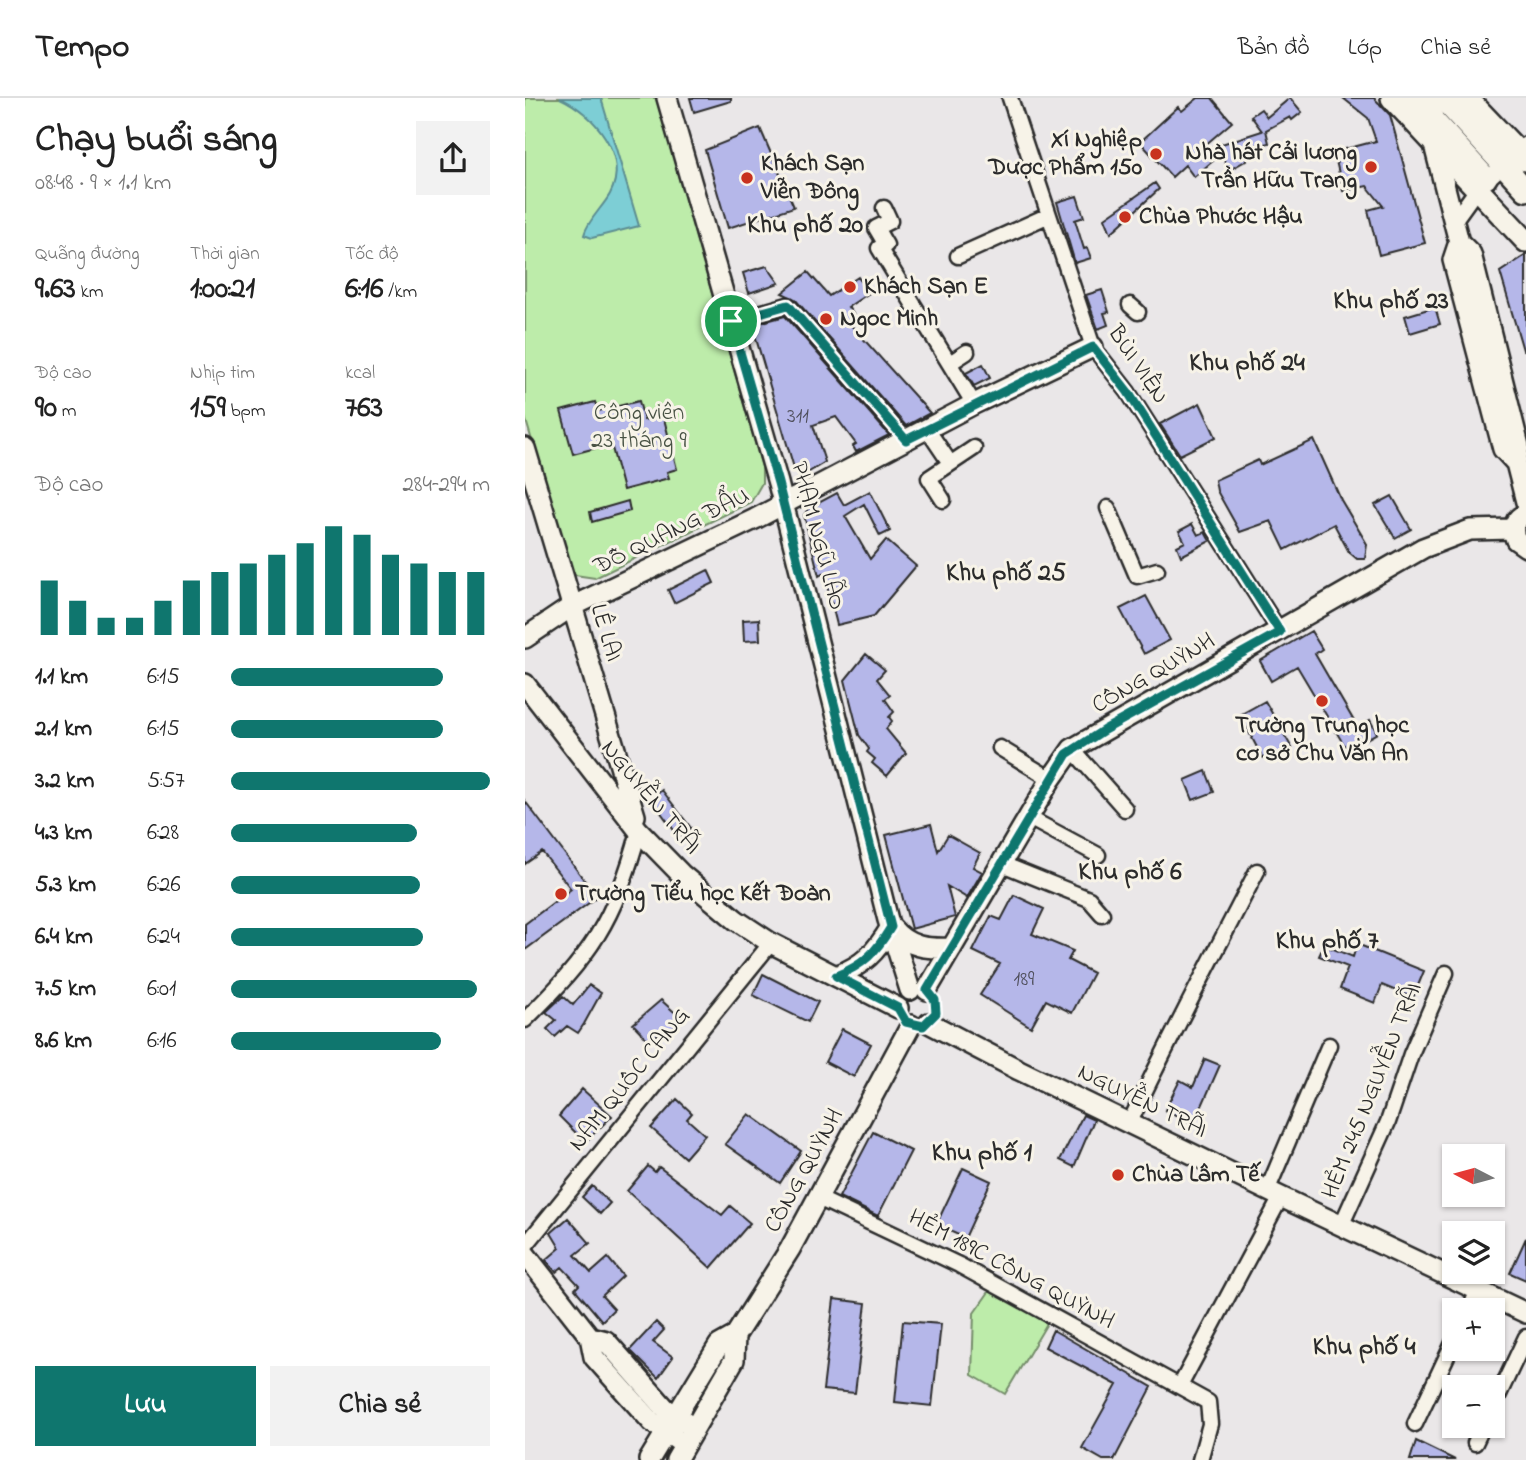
<!DOCTYPE html>
<html lang="vi">
<meta charset="utf-8">
<style>
body{margin:0;font-family:"Indie Flower",sans-serif;background:#f2f2f2;color:#222;height:100vh;display:flex;flex-direction:column;font-size:26px;white-space:nowrap}
*{box-sizing:border-box;margin:0}
p{font-size:23px;color:#767676}
.icon{flex:none;width:38px;height:38px;fill:none;stroke:currentColor;stroke-width:2;stroke-linecap:round;stroke-linejoin:round}
.map{position:relative;flex:1;overflow:hidden}
.drawer{display:flex;flex-direction:column;background:#fff;width:525px}
.drawer>*{flex:none}
.needle{width:46px;rotate:276deg}
.buttons{position:absolute;left:917px;top:1046px;display:grid;gap:14px}
.buttons a{display:grid;place-items:center;width:63px;height:63px;border-radius:0px;background:#fff;box-shadow:0 2px 5px #0004;font-size:35px}
.pin{position:absolute;display:grid;place-items:center;width:60px;height:60px;color:#fff;margin:-30px;border:4px solid #fff;border-radius:50%;box-shadow:0 2px 7px #0007}
.round{display:grid;place-items:center;flex:none;width:74px;height:74px;border-radius:0px;background:#f2f2f2}
.head{display:flex;align-items:center;justify-content:space-between;height:119px;padding:0 35px}
h1{font-size:38px;font-weight:800;line-height:52px}
.stats{display:grid;grid-template-columns:repeat(3,1fr);gap:10px;height:119px;padding:7px 35px}
.stats div{display:grid;align-content:center}
.stats b{font-size:30px;font-weight:800}
.stats small{font-size:19px;font-weight:400}
.stats p{font-size:19px}
.chart{height:196px;padding:14px 35px}
.chart p{display:flex;justify-content:space-between}
.chart svg{width:100%;height:126px;margin-top:7px;stroke:#0f766e;stroke-width:6}
.action{display:flex;gap:14px;margin-top:auto;padding:14px 35px}
.action a{flex:1;height:80px;border-radius:0px;background:#0f766e;color:#fff;font-size:28px;font-weight:800;line-height:80px;text-align:center}
.action a+a{background:#f2f2f2;color:#222}
ul{padding:0 35px;list-style:none;font-size:23px}
li{display:grid;grid-template-columns:112px 84px 1fr;align-items:center;height:52px}
li i{height:18px;border-radius:9px;background:#0f766e}
header{display:flex;align-items:center;gap:42px;box-sizing:border-box;height:98px;padding:0 35px;background:#fff;border-bottom:2px solid #e0e0e0}
header strong{font-size:33px}
nav{display:flex;gap:38px;margin-inline-start:auto;font-size:24px}
main{display:flex;flex:1;min-height:0}
.map>svg:first-child{display:block}
</style>
<header>
<strong>Tempo</strong>
<nav><a>Bản đồ</a><a>Lớp</a><a>Chia sẻ</a></nav>
</header>
<main>
<section class="drawer">
<div class="head"><div><h1>Chạy buổi sáng</h1><p>08:48 · 9 × 1.1 km</p></div><a class="round"><svg class="icon" aria-label="share" viewBox="0 0 24 24"><path d="M12 15V3M7 8l5-5 5 5M5 13v7h14v-7"/></svg></a></div>
<div class="stats">
<div><p>Quãng đường</p><b>9.63<small> km</small></b></div>
<div><p>Thời gian</p><b>1:00:21</b></div>
<div><p>Tốc độ</p><b>6:16<small> /km</small></b></div>
</div>
<div class="stats">
<div><p>Độ cao</p><b>90<small> m</small></b></div>
<div><p>Nhịp tim</p><b>159<small> bpm</small></b></div>
<div><p>kcal</p><b>763</b></div>
</div>
<div class="chart"><p><span>Độ cao</span>284–294 m</p>
<svg viewBox="0 0 160 44" preserveAspectRatio="none"><path d="M5 44V25M15 44V32M25 44V38M35 44V38M45 44V32M55 44V25M65 44V22M75 44V19M85 44V16M95 44V12M105 44V6M115 44V9M125 44V16M135 44V19M145 44V22M155 44V22"/></svg>
</div>
<ul>
<li><b>1.1 km</b>6:15<i style="width:82%"></i></li>
<li><b>2.1 km</b>6:15<i style="width:82%"></i></li>
<li><b>3.2 km</b>5:57<i style="width:100%"></i></li>
<li><b>4.3 km</b>6:28<i style="width:72%"></i></li>
<li><b>5.3 km</b>6:26<i style="width:73%"></i></li>
<li><b>6.4 km</b>6:24<i style="width:74%"></i></li>
<li><b>7.5 km</b>6:01<i style="width:95%"></i></li>
<li><b>8.6 km</b>6:16<i style="width:81%"></i></li>
</ul>
<div class="action"><a>Lưu</a><a>Chia sẻ</a></div>
</section>
<div class="map">
<svg width="1001" height="1362" viewBox="0 0 1001 1362">
<rect width="100%" height="100%" fill="#eae7e8"/>
<filter id="ink" filterUnits="userSpaceOnUse"><feTurbulence type="fractalNoise" baseFrequency=".0143" numOctaves="2"/><feDisplacementMap in="SourceGraphic" scale="14" xChannelSelector="R" yChannelSelector="G"/><feConvolveMatrix kernelMatrix="1 2 1 2 8 2 1 2 1" color-interpolation-filters="sRGB"/></filter>
<g filter="url(#ink)">
<path fill="#bdecaa" stroke="#748c6a" stroke-width="2" d="M0,0H131L237,369V385L226,404L70,480L50,477L44,468L0,319Z
M466,1191L524,1222L480,1296L447,1277L449,1215Z"/>
<path fill="#7dced5" stroke="#5c8d91" stroke-width="2" d="M35,0H76L114,128L67,140L59,137C62,123 78,109 85,96C105,57 68,15 35,0Z"/>
<path fill="#b5b7e9" stroke="#2b2b2b" stroke-width="2" d="M165,0H206V3L169,14Z
M673,0H687L707,24L672,54L737,33L726,18L736,11L742,19L765,0L777,14L767,22L765,19L741,32L744,45L715,51L722,62L704,72L696,56L669,79L660,67L647,79L615,44L653,9L657,13Z
M818,0H849L865,17L900,145L854,157L843,112L858,108L842,88L818,93L809,54L851,43L843,20Z
M235,30L269,109L203,130L180,52Z
M630,85L634,91L586,135L580,120Z
M552,98L559,119L550,122L559,151L562,150L566,160L550,165L532,104Z
M1001,157V251L998,252L975,174Z
M242,168L254,185L224,195L218,175Z
M283,174L304,198L333,179L344,195L323,209L331,220L324,225L405,315L381,328L270,201L257,195Z
M577,192L584,214L579,215L583,227L573,231L561,197Z
M910,209L915,226L885,235L880,218Z
M260,218L364,337L331,354L328,348L331,346L311,319L288,327L300,364L284,374L269,370L227,227Z
M458,266L465,280L449,288L441,275Z
M114,303L119,322L138,317L152,371L142,374L144,380L98,392L86,346L48,356L36,313L70,304L73,313Z
M675,305L691,339L655,357L635,326Z
M789,342L816,402L842,446L840,461H832L824,454L809,426L760,452L746,423L715,434L692,393L690,382L733,362L735,367Z
M345,393L365,433L355,438L339,406L320,418L345,461L361,442L391,468L349,518L312,527L299,475L294,478L279,417L284,410L312,395L319,407Z
M867,398L886,431L870,440L850,407Z
M103,403L105,413L67,424L65,414Z
M667,426L673,437L680,434L685,443L656,458L652,448L660,444L654,433Z
M183,472L189,485L149,505L143,492Z
M621,498L645,542L619,556L595,511Z
M234,521L235,542L219,543L218,522Z
M786,533L797,551L790,556L833,630L845,622L852,635L822,652L772,568L746,583L735,563Z
M341,556L360,572L352,581L365,597L360,601L369,614L364,619L367,623L361,631L381,655L362,678L347,665L350,661L342,654L344,651L334,637L320,582Z
M740,603L767,650L747,661L737,659L715,617Z
M681,673L689,694L668,702L660,682Z
M137,692L166,730L154,739L126,701Z
M0,703L72,799L0,852V826L46,791L17,754L0,766Z
M406,726L413,753L423,737L455,755L448,769L457,774L442,800L422,788L430,819L386,831L361,737Z
M489,797L519,811L507,836L548,853L543,862L568,875L547,915L521,902L506,929L455,897L475,866L448,853L466,818L476,822Z
M832,846L899,873L888,900L857,887L850,905L815,891L823,869L794,858L799,847L828,859Z
M238,876L293,904L283,924L228,897Z
M64,887L76,895L59,926L53,935L42,928L30,939L22,931L31,922L21,914L38,898L48,907Z
M136,902L157,921L144,935L139,930L125,944L108,926Z
M317,931L346,946L329,979L300,964Z
M680,961L695,967L669,1026L640,1012L655,982L668,989Z
M57,991L87,1018L60,1044L34,1018Z
M152,1001L167,1015L162,1021L180,1037L160,1060L126,1030Z
M224,1016L276,1053L255,1085L200,1046Z
M558,1017L569,1022L549,1069L535,1062Z
M348,1034L386,1053L353,1118L314,1099Z
M123,1068L130,1074L134,1069L197,1117L205,1108L225,1125L186,1170L102,1093Z
M438,1070L466,1083L440,1140L411,1127Z
M67,1088L85,1105L75,1116L57,1099Z
M43,1120L65,1145L50,1157L66,1175L83,1160L98,1178L77,1198L89,1211L77,1223L50,1191L54,1187L37,1169L31,1174L21,1162L35,1150L26,1135Z
M1001,1140V1182L985,1175Z
M309,1201L341,1205L330,1295L298,1292Z
M378,1223L416,1226L407,1308L370,1304Z
M131,1224L139,1232L128,1244L148,1259L133,1280L105,1252Z
M528,1232L627,1289L589,1362H578L557,1350L592,1287L520,1249Z
M891,1343L930,1362H885Z"/>
<g fill="none" stroke-linecap="round" stroke-linejoin="round">
<g stroke="#2b2b2b" stroke-width="19">
<path id="street" d="M485,0L568,249L603,294L755,534
M359,110L365,123L351,130L361,147L354,150L449,306
M929,123L952,91L1001,46
M433,158L524,117
M605,207L613,214
M206,223L263,207L381,342
M425,265L442,254
M402,331L425,365
M418,402L404,380L449,350
M583,410L612,478L632,472
M475,650L526,681
M547,651L600,711
M504,720L573,757
M477,766L564,801L577,816
M0,922C65,858 90,823 114,733
M605,1024C645,939 689,857 732,773
M742,1093L804,947
M293,1100L434,1167L683,1304L685,1326L675,1362
M816,1128L863,1024L886,956L921,875
M0,1148L246,845
M944,1213L953,1192
M655,1288L756,1099
M968,1309L1001,1239
M890,1326L929,1243
M950,1345L958,1328"/>
</g>
<g stroke="#2b2b2b" stroke-width="24">
<path id="secondary" d="M142,0L253,385L363,822L385,892
M907,0L908,43L934,144L928,162L978,351L991,365
M934,144L946,156L994,348L991,365L1001,404
M0,350L110,718
M1001,416C989,420 986,431 991,442L1001,449
M0,540L46,509L230,421L449,306L568,249
M0,586L114,733L156,776L211,822L246,845L373,910
M367,830C383,850 403,851 427,850
M311,878C339,867 351,854 366,829
M402,892L526,681L547,651L898,450L945,432L988,431
M404,925L494,972L756,1099L1001,1215
M0,1156L65,1239L69,1259L127,1324L159,1347
M65,1239L81,1243L140,1310L161,1325
M124,1362L194,1247L210,1238
M151,1362L209,1262L210,1238L265,1151L386,927"/>
</g>
<g stroke="#2b2b2b" stroke-width="26">
<path id="primary" d="M867,0L1001,143
M888,0L961,80
M917,0L1001,92
M942,0L1001,62"/>
</g>
<use href="#street" stroke="#f7f3e8" stroke-width="14"/>
<use href="#secondary" stroke="#f7f3e8" stroke-width="19"/>
<use href="#primary" stroke="#f7f3e8" stroke-width="21"/>
</g>
</g>
<g fill="none" stroke-linecap="round" stroke-linejoin="round" filter="url(#ink)">
<g stroke="#fff" stroke-width="14">
<path id="route" d="M263,207L381,342L568,249L603,294L755,534L579,632L542,656L402,892L410,902L411,915L398,928L381,924L373,910L311,878C339,867 351,854 366,829L253,385L206,223Z"/>
</g>
<use href="#route" stroke="#0f766e" stroke-width="9"/>
</g>
<g fill="#c8321e" stroke="#f7f3e8" stroke-width="2.5">
<circle cx="631" cy="56" r="7"/>
<circle cx="846" cy="69" r="7"/>
<circle cx="222" cy="80" r="7"/>
<circle cx="600" cy="119" r="7"/>
<circle cx="325" cy="189" r="7"/>
<circle cx="301" cy="221" r="7"/>
<circle cx="797" cy="603" r="7"/>
<circle cx="36" cy="796" r="7"/>
<circle cx="593" cy="1077" r="7"/>
</g>
<g text-anchor="middle" dominant-baseline="central" stroke-width="6" stroke-linejoin="round" paint-order="stroke">
<g font-size="21" fill="#4e4e5a">
<text x="273" y="319">311</text>
<text x="499" y="882">189</text>
</g>
<g font-size="24" font-weight="bold" fill="#2b2b2b" stroke="#f7f3e8" text-anchor="start">
<text x="617" y="42" text-anchor="end">Xí Nghiệp<tspan x="617" dy="28">Dược Phẩm 150</tspan></text>
<text x="832" y="55" text-anchor="end">Nhà hát Cải lương<tspan x="832" dy="28">Trần Hữu Trang</tspan></text>
<text x="236" y="66">Khách Sạn<tspan x="236" dy="28">Viễn Đông</tspan></text>
<text x="614" y="119">Chùa Phước Hậu</text>
<text x="339" y="189">Khách Sạn E</text>
<text x="315" y="221">Ngoc Minh</text>
<text x="797" y="628" text-anchor="middle">Trường Trung học<tspan x="797" dy="28">cơ sở Chu Văn An</tspan></text>
<text x="50" y="796">Trường Tiểu học Kết Đoàn</text>
<text x="607" y="1077">Chùa Lâm Tế</text>
</g>
<g font-size="24" fill="#2b2b2b" stroke="#f7f3e8">
<text transform="translate(612 267) rotate(56)">BÙI VIỆN</text>
<text transform="translate(147 434) rotate(-26)">ÐỖ QUANG ÐẨU</text>
<text transform="translate(292 438) rotate(75)">PHẠM NGŨ LÃO</text>
<text transform="translate(80 535) rotate(73)">LÊ LAI</text>
<text transform="translate(629 576) rotate(-30)">CỐNG QUỲNH</text>
<text transform="translate(125 700) rotate(50)">NGUYỄN TRÃI</text>
<text transform="translate(105 982) rotate(-51)">NAM QUỐC CANG</text>
<text transform="translate(848 993) rotate(-68)">HẺM 245 NGUYỄN TRÃI</text>
<text transform="translate(617 1004) rotate(26)">NGUYỄN TRÃI</text>
<text transform="translate(280 1073) rotate(-61)">CỐNG QUỲNH</text>
<text transform="translate(486 1172) rotate(28)">HẺM 189C CỐNG QUỲNH</text>
</g>
<g font-size="24" fill="#485244" stroke="#f7f3e8">
<text x="114" y="315">Công viên<tspan x="114" dy="28">23 tháng 9</tspan></text>
</g>
<g font-size="26" font-weight="bold" fill="#2b2b2b" stroke="#f7f3e8">
<text x="280" y="128">Khu phố 20</text>
<text x="866" y="204">Khu phố 23</text>
<text x="722" y="266">Khu phố 24</text>
<text x="481" y="476">Khu phố 25</text>
<text x="605" y="775">Khu phố 6</text>
<text x="802" y="844">Khu phố 7</text>
<text x="457" y="1056">Khu phố 1</text>
<text x="839" y="1250">Khu phố 4</text>
</g>
</g>
</svg>
<div class="buttons">
<a><svg class="needle" viewBox="-14 -14 28 28"><path d="M0-13l5 13h-10z" fill="#e53935"/><path d="M0 13l5-13h-10z" fill="#767676"/></svg></a>
<a><svg class="icon" aria-label="layers" viewBox="0 0 24 24"><path d="M12 4l9 5-9 5-9-5zM3 14l9 5 9-5"/></svg></a>
<a>+</a>
<a>−</a>
</div>
<div class="pin" style="left:206px;top:223px;background:#1e9e55"><svg class="icon" aria-label="arrive" viewBox="0 0 24 24"><path d="M6 21V4h12l-3 4 3 4H6"/></svg></div>
</div>
</main>
